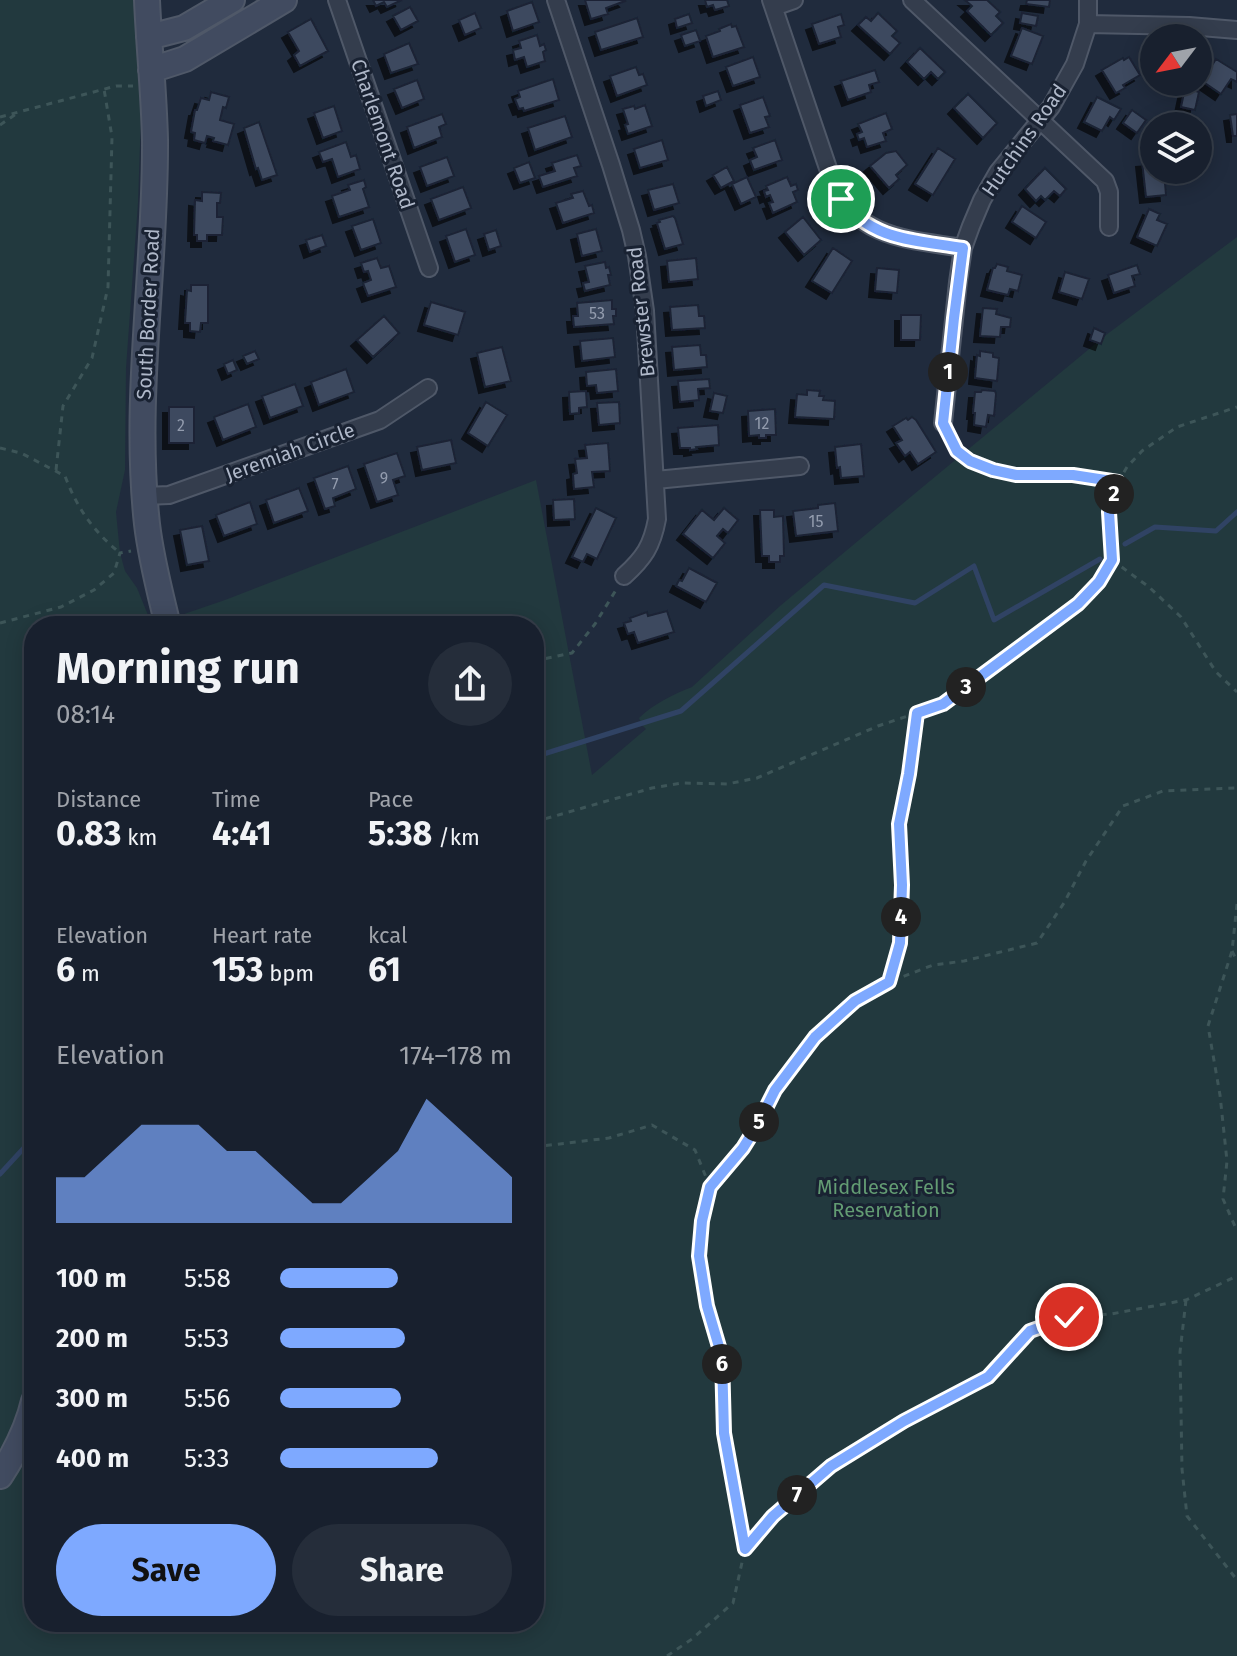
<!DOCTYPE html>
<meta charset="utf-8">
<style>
body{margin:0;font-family:"Fira Sans",sans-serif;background:#252d3a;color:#f1f3f6;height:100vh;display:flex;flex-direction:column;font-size:30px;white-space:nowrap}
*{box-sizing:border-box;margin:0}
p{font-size:26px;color:#9fa3aa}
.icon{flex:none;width:44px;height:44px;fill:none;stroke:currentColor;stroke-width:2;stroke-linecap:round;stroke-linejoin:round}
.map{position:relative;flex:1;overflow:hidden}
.sheet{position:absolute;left:24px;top:616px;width:520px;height:1016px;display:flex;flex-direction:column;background:#18202e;border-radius:32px;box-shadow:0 4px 20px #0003,0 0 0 2px #363e4a}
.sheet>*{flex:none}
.needle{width:52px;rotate:238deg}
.buttons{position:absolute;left:1140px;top:24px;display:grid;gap:16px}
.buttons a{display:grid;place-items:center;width:72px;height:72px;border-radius:50%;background:#18202e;box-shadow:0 4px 20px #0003,0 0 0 2px #363e4a;font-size:40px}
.pin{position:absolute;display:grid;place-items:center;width:68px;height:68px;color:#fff;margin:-34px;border:4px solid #fff;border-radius:50%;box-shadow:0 2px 8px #0007}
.km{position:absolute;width:40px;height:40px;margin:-20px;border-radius:50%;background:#222;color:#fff;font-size:22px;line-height:40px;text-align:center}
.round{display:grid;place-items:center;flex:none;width:84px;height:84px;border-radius:42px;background:#252d3a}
.summary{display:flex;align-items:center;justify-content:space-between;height:136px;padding:0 32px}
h1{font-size:44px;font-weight:700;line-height:60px}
.stats{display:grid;grid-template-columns:repeat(3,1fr);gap:12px;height:136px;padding:8px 32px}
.stats div{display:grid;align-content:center}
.stats b{font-size:34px;font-weight:700}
.stats small{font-size:22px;font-weight:400}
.stats p{font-size:22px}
.chart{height:224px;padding:16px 32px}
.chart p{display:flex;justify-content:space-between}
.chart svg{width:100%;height:144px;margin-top:8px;fill:#7ea9ff;opacity:.7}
.action{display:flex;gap:16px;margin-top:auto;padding:16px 32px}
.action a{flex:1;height:92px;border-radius:48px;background:#7ea9ff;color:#111;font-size:32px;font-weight:700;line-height:92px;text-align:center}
.action a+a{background:#252d3a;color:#f1f3f6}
ul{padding:0 32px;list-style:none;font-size:26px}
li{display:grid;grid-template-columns:128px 96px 1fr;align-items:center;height:60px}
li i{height:20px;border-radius:10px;background:#7ea9ff}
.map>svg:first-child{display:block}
</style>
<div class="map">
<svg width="1237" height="1656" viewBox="0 0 1237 1656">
<defs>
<filter id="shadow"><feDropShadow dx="-6" dy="6" stdDeviation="0" flood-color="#0009"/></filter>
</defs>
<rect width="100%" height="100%" fill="#202b3d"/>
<path fill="#22393e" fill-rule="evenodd" d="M0,0H137L142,86L138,203L126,368L125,470L116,512L120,553L125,571L137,588L152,625L225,600L536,480L592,775L646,729L642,725L639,718C653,704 674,694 692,687L780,606L907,500L1106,335L1237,237V1656H0ZM34,626H534V1622H34Z"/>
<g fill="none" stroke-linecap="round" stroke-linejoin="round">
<path stroke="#304364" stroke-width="5" d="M1125,544L1155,527L1216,531L1237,512
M534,757L681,711L824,585L915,603L974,566L994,620L1100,559
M0,1174L34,1137"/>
</g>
<path fill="#3e4a5f" stroke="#1b2434" stroke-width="2" filter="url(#shadow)" d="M373,0H402L387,7L384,2L376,6Z
M585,0H624L625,1L606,8L608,14L591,19Z
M705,0H727L729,6L715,10L713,5L707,7Z
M965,0H987L1000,12L996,16L1003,23L991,35L967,11L972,6Z
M1027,0H1050L1049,7L1026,4Z
M532,2L539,22L513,31L507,11Z
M410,7L418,21L401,30L393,16Z
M475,13L481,28L465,35L459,20Z
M878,13L897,31L892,36L900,43L890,54L858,25L866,17L871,21Z
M1022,13L1038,16L1036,26L1020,23Z
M689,14L692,23L677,28L675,19Z
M841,14L844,25L838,27L841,37L819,44L812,24Z
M637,18L643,37L601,50L595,32Z
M311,19L328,51L300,66L294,55L299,51L288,32Z
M731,24L732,27L736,26L744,47L713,57L706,36L720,31L719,29Z
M1022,28L1043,36L1032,64L1011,56Z
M696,30L700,41L685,46L681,35Z
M537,35L540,46L544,44L546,50L543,52L545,61L527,67L524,57L515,60L513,50L521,48L519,41Z
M409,43L418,64L391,73L384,54Z
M920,48L945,72L938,79L931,72L924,79L907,62Z
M753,57L760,77L733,86L726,67Z
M1129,57L1140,75L1123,85L1125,88L1116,93L1102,70L1123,58L1124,60Z
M1216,59L1237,72V82L1231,79L1221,94L1202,81Z
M636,67L639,75L643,74L647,85L617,96L610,76Z
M875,70L879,82L869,85L871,92L848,100L841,81Z
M553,79L559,100L524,111L523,108L519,109L515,99L520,97L518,91Z
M417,80L424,99L402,108L394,89Z
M1185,88L1199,92L1195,110L1181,107Z
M718,91L721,100L706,106L703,96Z
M211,92L229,97L226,108L223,107L220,120L234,124L228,145L213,141L214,138L207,136L205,143L194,140L195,133L191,132L195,110H197L201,98L209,100Z
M968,94L997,123L983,138L954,108Z
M763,97L770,116L765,117L769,127L750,133L740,105Z
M1097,97L1121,109L1114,120L1110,117L1102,131L1084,122Z
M645,105L652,126L628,134L625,125L628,124L623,109L634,106L635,109Z
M334,106L342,131L323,138L314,113Z
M1132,110L1146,120L1137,133L1123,123Z
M886,113L892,129L883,133L886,141L867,147L864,138L859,140L857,134L862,132L858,124Z
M442,114L446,124L439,127L442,137L414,148L407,127Z
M1237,114V136H1233L1230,115Z
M565,116L572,137L535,150L528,128Z
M259,122L277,175L262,180L258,168L256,169L244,128Z
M662,140L668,160L640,168L634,149Z
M775,140L782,160L754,170L750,160L757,157L753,148Z
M346,142L351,157L356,155L360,169L338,177L332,159L323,162L319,152Z
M938,148L955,159L933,195L915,184Z
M896,151L907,165L896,175L899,179L889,188L870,166L886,153Z
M577,155L581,166L574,168L577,176L543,187L539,176L555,171L552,163Z
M447,157L454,176L427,186L420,167Z
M1154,160V170H1171L1164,171L1166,195L1146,197L1142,161Z
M529,162L535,178L520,183L514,168Z
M727,167L734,181L721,188L713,175Z
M1045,168L1066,189L1060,196L1054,191L1045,200L1041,196L1036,201L1025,189Z
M747,177L756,197L741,204L732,184Z
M787,177L791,186L796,184L798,190L793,192L797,202L773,213L769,203L773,202L770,195L766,197L764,191L768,190L766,186Z
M364,180L366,187L363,189L369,207L339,217L332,196L350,190L348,185Z
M673,184L679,203L654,210L648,190Z
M463,187L471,208L439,220L431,199Z
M583,191L589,206L592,205L594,213L563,223L556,203L573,198L571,194Z
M202,192L221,193L220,203H217V217H223L222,235H207V241H197V235H194L195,200L202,201Z
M1022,206L1046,222L1036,238L1012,222Z
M1149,209L1160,214L1157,220L1167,224L1157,246L1137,237Z
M673,216L675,218L683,244L665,249L657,223L660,222L659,220Z
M803,217L821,240L804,255L785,232Z
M373,219L381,243L361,250L352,226Z
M466,229L475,255L455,262L446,236Z
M596,229L602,251L582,256L577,234Z
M496,230L501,246L489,250L484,234Z
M322,235L326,246L310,252L306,240Z
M833,248L852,261L832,293L812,281Z
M377,258L381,268L389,266L396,287L368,296L363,283L371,280L368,271L364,272L361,263Z
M696,258L698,279L669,282L667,261Z
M605,262L606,268L609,267L611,275H608L610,285L585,291L583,283L589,282L585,266Z
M997,264L1008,267L1007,271L1022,275L1018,291L1010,289L1008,295L987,290L993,268H995Z
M1137,265L1140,274L1132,276L1135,286L1114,293L1108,275Z
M877,268L899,270L897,293L875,291Z
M1065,272L1089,279L1082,299L1059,292Z
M191,285H208V323H201L200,332L190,331V323H185L187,290L191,291Z
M612,300V309H616V316H613L614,324L574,327L573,316H578L577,303Z
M431,302L465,312L458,335L424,325Z
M698,305L699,316H704L705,328L672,330L670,307Z
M983,308L997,309L996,314L1011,318L1010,327H1001L1000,337L980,336Z
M901,315H921L920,340H901Z
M384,316L399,333L373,357L357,340Z
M1094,328L1105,333L1101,344L1090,340Z
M613,338L615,357L582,361L580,341Z
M700,345L701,355H706L707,367L674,370L672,347Z
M502,347L511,381L485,387L477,353Z
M255,351L259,359L247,364L243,356Z
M980,351L993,353V357L999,358L997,381L975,378L977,355L980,356Z
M233,360L237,370L228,374L224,364Z
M346,369L354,392L319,405L311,382Z
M616,369L618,391L597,393L596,385L587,386L586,372Z
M709,379L710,388L698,389L699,400L680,402L678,381Z
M295,384L303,406L270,418L262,396Z
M807,390L820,391L819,396H824L823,400L835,401L834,419L795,417L797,394L807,395Z
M982,390L995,391L996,394L994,416L988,415L986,427L974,425L975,413H973L975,392H981Z
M586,391L587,407L579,408V413L570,414L569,392Z
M714,393L727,396L723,413L710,411Z
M486,402L507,415L488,446L468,433Z
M619,402L620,423L599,425L597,403Z
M248,404L256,427L223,440L214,417Z
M169,407H194V443H169Z
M775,409L776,435H766V438H759V435L749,436L748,411Z
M912,417L916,420L936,452L918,464L910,452L905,456L896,443L902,440L893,426L906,418L908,420Z
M718,425L719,445L696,447L697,449L690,450V448H680L678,428Z
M451,440L456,463L422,470L417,447Z
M608,443L610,471L592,472L594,487L574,489L573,474L577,473L575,459L587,458L585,445Z
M861,444L864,476L841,478L840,467L837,468L835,447Z
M397,453L405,476L393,480L398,495L377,502L364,464Z
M348,466L356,489L333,498L335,506L325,509L314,478Z
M299,488L308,511L274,523L266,500Z
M574,499L575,519L554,520L553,500Z
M250,502L257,524L224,536L216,515Z
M835,503L838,531L796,536L793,511L818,508V505Z
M596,508L616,518L597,559L587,554L583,562L572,557Z
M724,508L738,520L728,533L723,529L717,536L725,543L713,558L683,534L702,510L714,520Z
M760,510H774V517L783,516L784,556H780V562H769V556H762Z
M202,526L209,561L187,565L180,530Z
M689,568L717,583L706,602L676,586L679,580L682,581Z
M667,611L674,632L638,643L634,632L628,634L624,623L631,621L630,618L647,612L648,616Z"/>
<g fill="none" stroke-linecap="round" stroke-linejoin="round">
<g stroke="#4f5868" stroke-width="20">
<path id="street" d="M337,0L429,268
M556,0L611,165L631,230L637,256L645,311L657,519C652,546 644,558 624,576
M771,0L833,183C859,240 909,239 963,248
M912,0L1105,181L1109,192V227
M774,7L794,0
M1088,24L1189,26L1237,30
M943,423L958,282L963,248L971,226L982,200L998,172L1051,107L1075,64L1088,24V0
M656,480L800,466
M145,496L169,495L380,420L428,388"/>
</g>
<g stroke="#4f5868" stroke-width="28">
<path id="secondary" d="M147,0C149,47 154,93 155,140C156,268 133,396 147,524C151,559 160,592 168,626
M149,37L184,28L232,0
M151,70L185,59L284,0
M0,1476C15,1453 28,1427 34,1401"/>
</g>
<path stroke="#3d5558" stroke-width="3" stroke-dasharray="6 6" stroke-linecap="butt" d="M0,117L116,86H133
M0,125L19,112
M949,436C962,461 989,473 1017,475C1036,477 1055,474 1074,475C1088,477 1103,480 1118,482
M0,448L21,453L65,476C77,508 93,531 120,553
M56,470L63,406L92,358L108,287L112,137L104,89
M1112,560L1149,587L1181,617L1216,672L1237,692
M0,623L61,607L94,590L114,573L120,553L131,551
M534,661L572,653L595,624L616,590
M534,822L652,788L682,783L727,784L757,778L878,726L943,704L1078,604L1099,582L1112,560L1109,512L1118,482L1127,467L1142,451L1177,427L1237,407
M1237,904L1232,951L1208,1026L1220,1095L1227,1161L1223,1199L1237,1231
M1232,951L1237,961
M890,982L900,943L902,885L899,824L909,774L917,713
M534,1147L609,1138L652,1125L695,1150L710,1187
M1186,1300L1180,1352L1182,1469L1187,1516L1237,1580
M745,1549L724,1433L722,1357L707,1306L699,1256L702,1221L710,1187L743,1148L758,1124L775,1090L815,1037L855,1001L889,982L933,965L964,961L1037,943L1064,903L1086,861L1123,806L1163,791L1237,788
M667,1656L692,1639L733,1603L745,1549L773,1516L831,1466L904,1421L988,1377L1030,1331L1069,1317L1111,1314L1186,1300L1237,1276"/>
<use href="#street" stroke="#343d4d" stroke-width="16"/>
<use href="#secondary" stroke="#414b60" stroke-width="24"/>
</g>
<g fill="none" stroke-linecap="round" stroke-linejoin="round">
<g stroke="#fff" stroke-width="16">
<path id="route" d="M841,199C871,241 916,240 963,248L954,318L943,423L957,451L970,461L993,470L1016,475H1073L1118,482L1109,512L1112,560L1099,582L1078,604L943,704L917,713L909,774L899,824L902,885L900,943L889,982L855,1001L815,1037L775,1090L758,1124L743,1148L710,1187L702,1221L699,1256L707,1306L722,1357L724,1433L745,1549L773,1516L831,1466L904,1421L988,1377L1030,1331L1069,1317"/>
</g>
<use href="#route" stroke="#7ea9ff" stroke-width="10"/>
</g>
<g text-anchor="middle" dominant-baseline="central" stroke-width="6" stroke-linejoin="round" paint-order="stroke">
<g font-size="16" fill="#939cae">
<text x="597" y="313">53</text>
<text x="762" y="423">12</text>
<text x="181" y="425">2</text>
<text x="384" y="478">9</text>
<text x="335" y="484">7</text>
<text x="816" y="521">15</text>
</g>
<g font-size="20" fill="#afb8c9" stroke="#192232">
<text transform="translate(383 134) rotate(71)">Charlemont Road</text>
<text transform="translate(1024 140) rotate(-55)">Hutchins Road</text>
<text transform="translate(641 312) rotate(-96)">Brewster Road</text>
<text transform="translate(148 314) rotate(-87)">South Border Road</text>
<text transform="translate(290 452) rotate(-20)">Jeremiah Circle</text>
</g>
<g font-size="20" fill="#639c73" stroke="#192232">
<text x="886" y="1187">Middlesex Fells<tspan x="886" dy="23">Reservation</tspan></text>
</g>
</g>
</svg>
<div class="buttons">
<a><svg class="needle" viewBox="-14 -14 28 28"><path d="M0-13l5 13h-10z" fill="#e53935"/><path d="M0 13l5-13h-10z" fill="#9fa3aa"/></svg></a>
<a><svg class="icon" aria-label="layers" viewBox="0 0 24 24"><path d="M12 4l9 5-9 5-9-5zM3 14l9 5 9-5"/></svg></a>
</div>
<div class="pin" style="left:841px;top:199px;background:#1e9e55"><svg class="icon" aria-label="arrive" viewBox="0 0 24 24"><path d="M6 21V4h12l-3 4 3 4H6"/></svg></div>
<div class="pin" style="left:1069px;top:1317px;background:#d93025"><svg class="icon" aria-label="check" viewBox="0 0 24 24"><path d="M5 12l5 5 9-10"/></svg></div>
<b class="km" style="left:948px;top:372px">1</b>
<b class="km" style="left:1114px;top:494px">2</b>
<b class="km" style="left:966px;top:687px">3</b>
<b class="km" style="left:901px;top:917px">4</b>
<b class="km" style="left:759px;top:1122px">5</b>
<b class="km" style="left:722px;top:1364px">6</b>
<b class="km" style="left:797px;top:1495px">7</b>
<section class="sheet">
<div class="summary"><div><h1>Morning run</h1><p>08:14</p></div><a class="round"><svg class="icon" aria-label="share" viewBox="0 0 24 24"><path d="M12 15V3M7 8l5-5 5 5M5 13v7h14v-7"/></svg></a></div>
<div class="stats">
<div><p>Distance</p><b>0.83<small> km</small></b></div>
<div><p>Time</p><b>4:41</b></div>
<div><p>Pace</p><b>5:38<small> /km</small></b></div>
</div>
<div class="stats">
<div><p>Elevation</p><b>6<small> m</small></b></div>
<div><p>Heart rate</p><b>153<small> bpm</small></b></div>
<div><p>kcal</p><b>61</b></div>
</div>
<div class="chart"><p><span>Elevation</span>174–178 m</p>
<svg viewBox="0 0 160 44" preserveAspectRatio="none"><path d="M0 44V30L10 30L20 22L30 14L40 14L50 14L60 22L70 22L80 30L90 38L100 38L110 30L120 22L130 6L140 14L150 22L160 30V44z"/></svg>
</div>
<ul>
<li><b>100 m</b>5:58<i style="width:51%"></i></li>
<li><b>200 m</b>5:53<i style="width:54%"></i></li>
<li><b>300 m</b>5:56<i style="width:52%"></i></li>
<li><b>400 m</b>5:33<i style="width:68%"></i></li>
</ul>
<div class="action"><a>Save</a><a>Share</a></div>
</section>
</div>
